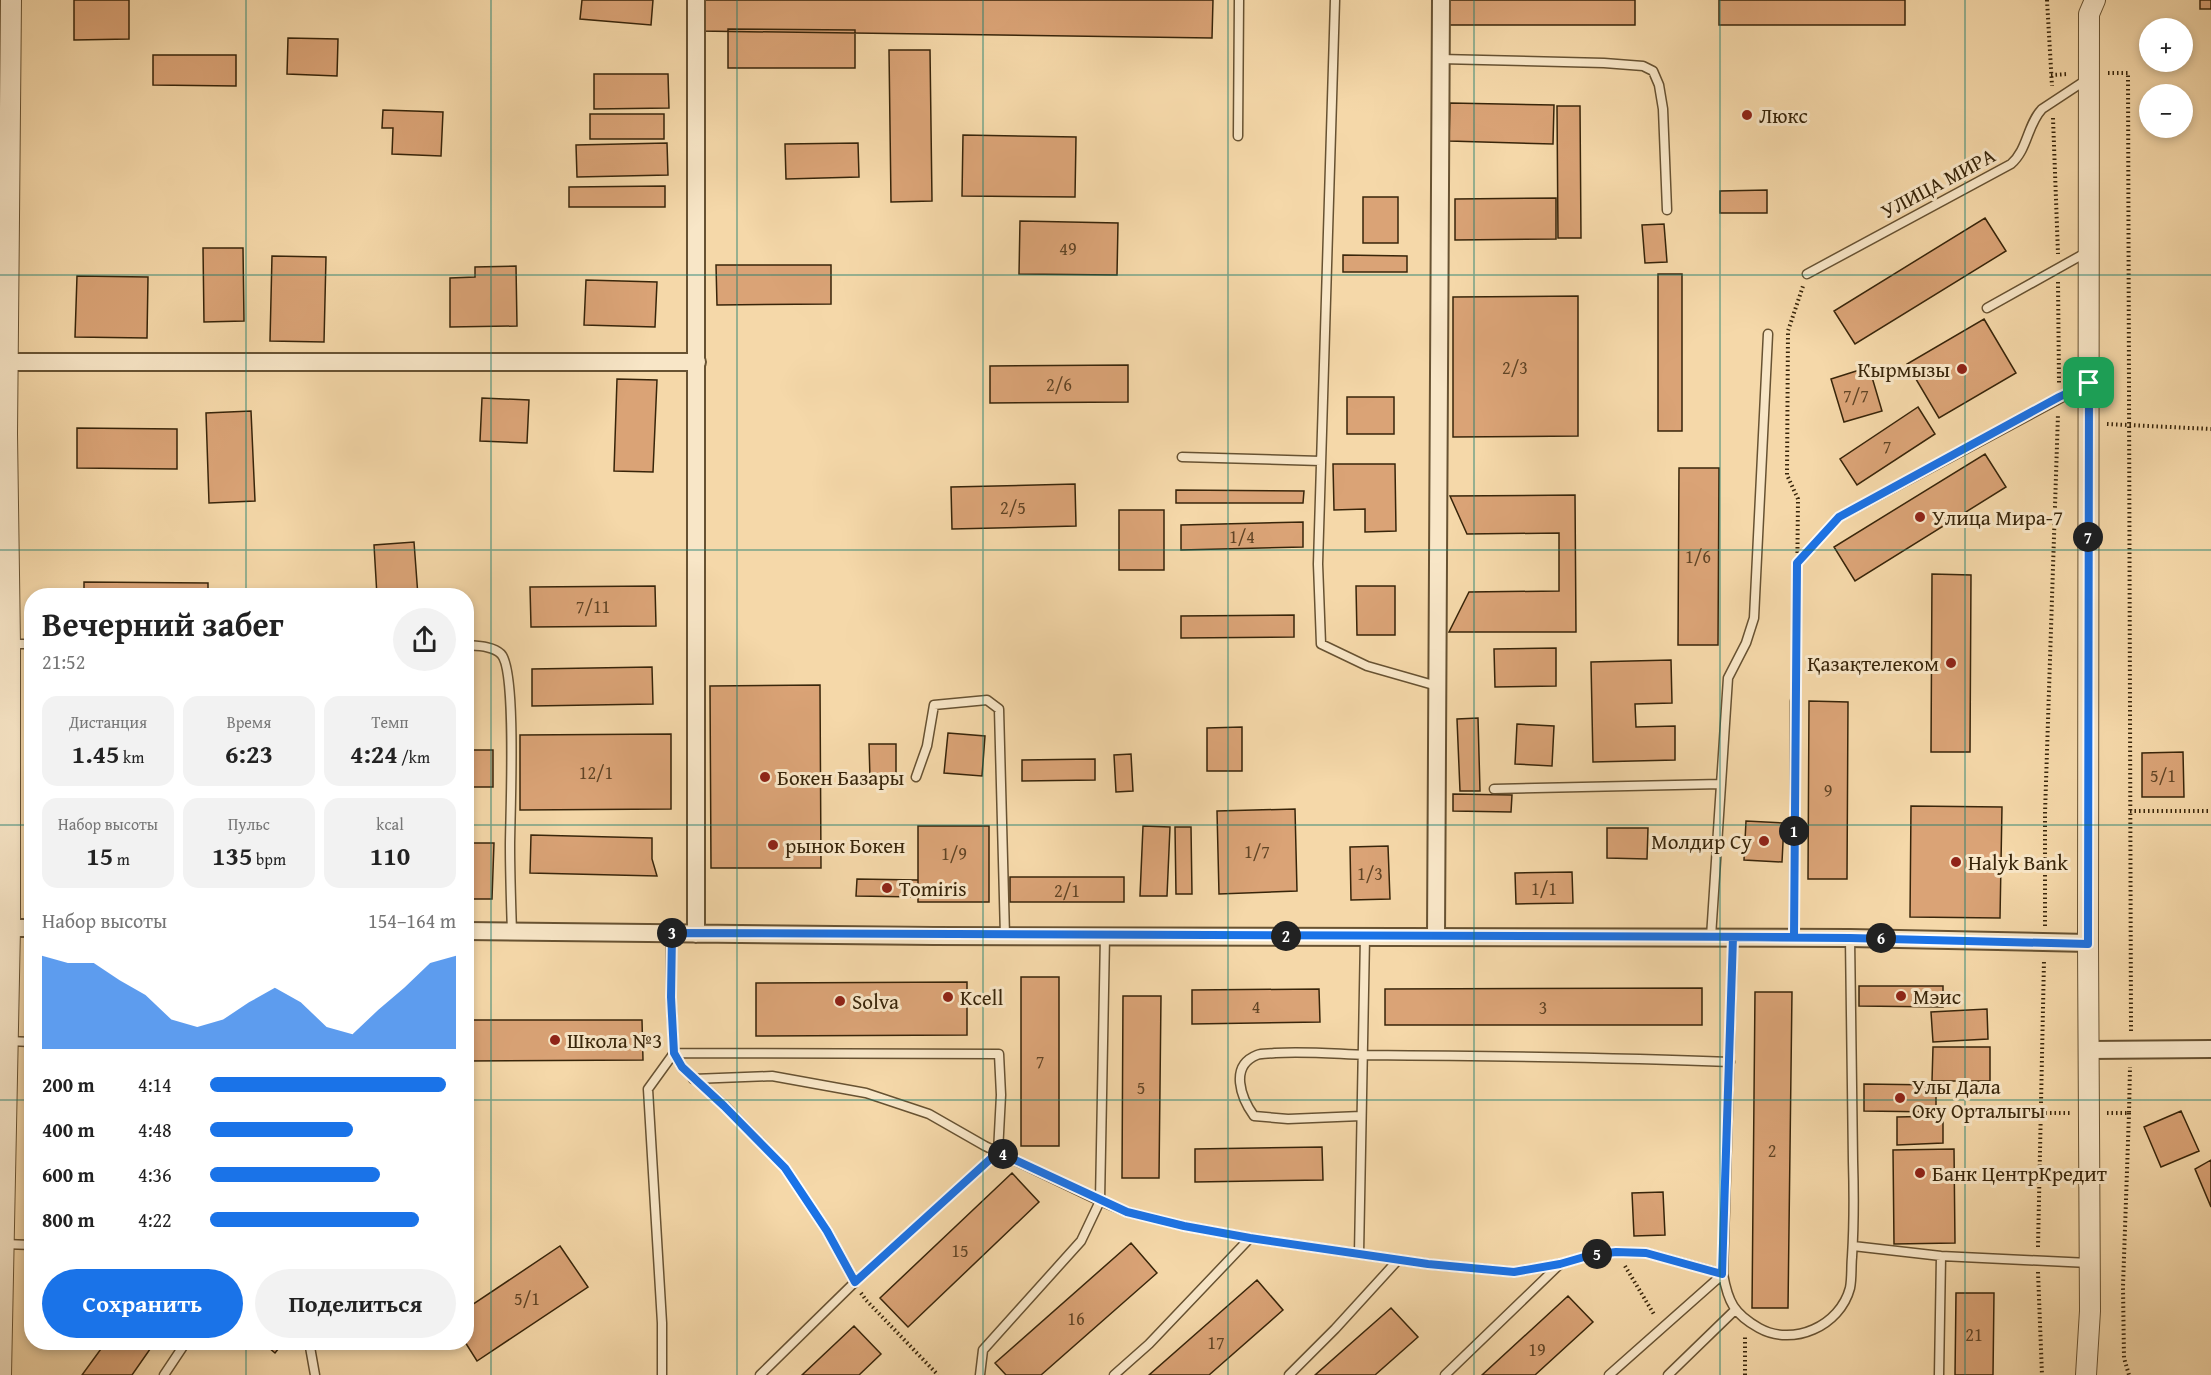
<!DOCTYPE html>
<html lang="ru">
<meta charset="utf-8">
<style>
body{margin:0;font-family:"Gentium Book Plus",serif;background:#f2f2f2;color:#222;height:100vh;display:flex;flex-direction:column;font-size:22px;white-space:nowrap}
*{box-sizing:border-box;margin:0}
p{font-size:20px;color:#767676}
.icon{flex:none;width:33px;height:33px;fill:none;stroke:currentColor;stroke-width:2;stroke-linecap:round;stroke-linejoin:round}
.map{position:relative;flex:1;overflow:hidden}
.sheet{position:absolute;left:24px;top:588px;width:450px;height:762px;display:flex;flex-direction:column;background:#fff;border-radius:24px;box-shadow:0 3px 9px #0003}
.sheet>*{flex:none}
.fabs{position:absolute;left:2139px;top:18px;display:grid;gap:12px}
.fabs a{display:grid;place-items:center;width:54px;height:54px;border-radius:50%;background:#fff;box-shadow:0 3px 9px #0003;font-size:30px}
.pin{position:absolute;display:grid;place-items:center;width:51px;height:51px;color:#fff;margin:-26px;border-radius:12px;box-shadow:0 3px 9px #0006}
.km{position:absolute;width:30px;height:30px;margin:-15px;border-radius:50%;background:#222;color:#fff;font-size:16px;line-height:30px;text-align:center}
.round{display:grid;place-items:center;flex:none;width:63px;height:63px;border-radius:32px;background:#f2f2f2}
.overview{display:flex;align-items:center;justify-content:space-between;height:102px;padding:0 18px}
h1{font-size:33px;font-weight:700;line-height:45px}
.figures{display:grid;grid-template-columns:repeat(3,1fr);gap:9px;height:102px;padding:6px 18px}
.figures div{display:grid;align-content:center;border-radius:15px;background:#f2f2f2;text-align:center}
.figures b{font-size:26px;font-weight:700}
.figures small{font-size:16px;font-weight:400}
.figures p{font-size:16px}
.chart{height:168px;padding:12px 18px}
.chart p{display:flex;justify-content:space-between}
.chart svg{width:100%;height:108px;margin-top:6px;fill:#1a73e8;opacity:.7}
.primary-button{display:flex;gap:12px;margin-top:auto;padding:12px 18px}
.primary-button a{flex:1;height:69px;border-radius:36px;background:#1a73e8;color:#fff;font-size:24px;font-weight:700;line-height:69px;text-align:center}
.primary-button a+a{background:#f2f2f2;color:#222}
ul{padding:0 18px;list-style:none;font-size:20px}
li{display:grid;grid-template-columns:96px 72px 1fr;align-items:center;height:45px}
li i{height:15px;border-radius:8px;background:#1a73e8}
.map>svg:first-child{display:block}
</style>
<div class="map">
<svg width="2211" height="1375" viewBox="0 0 2211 1375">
<rect width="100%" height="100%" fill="#f5d8a9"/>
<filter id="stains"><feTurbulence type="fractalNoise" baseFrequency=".00333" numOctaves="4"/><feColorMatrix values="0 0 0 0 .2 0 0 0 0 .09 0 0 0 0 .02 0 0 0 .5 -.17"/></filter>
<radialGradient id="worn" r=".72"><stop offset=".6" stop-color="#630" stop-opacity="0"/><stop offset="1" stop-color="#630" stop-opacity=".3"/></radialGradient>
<path fill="#daa376" stroke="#38250a" stroke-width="1.5" d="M74,0H129V39L74,40Z
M582,0H653L651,25L580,19Z
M699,0H1213L1212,38L699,31Z
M1449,0H1635V25H1449Z
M1719,0H1905V25H1719Z
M2200,0H2211V9H2200Z
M728,29L855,30V68H728Z
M288,38L338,39L337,76L287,74Z
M889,50H930L932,201L891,202Z
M153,55H236V86L153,85Z
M594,74H668L669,108L594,109Z
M1450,103L1554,105L1553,144L1449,141Z
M1557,106H1580L1581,238H1558Z
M383,110L443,112L441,156L392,154L393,128H382Z
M590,114H664V139H590Z
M963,135L1076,137L1075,197L962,196Z
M667,143L668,175L577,177L576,145Z
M858,143L859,177L786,179L785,144Z
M665,186V207H569V187Z
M1767,190V213H1720V191Z
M1363,197H1398V243H1363Z
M1556,198V239L1455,240V199Z
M1985,218L2006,251L1855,344L1834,311Z
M1020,221L1118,223L1117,275L1019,274Z
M1664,224L1667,262L1645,263L1642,225Z
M203,248H243L244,321L204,322Z
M1343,255L1407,256V272H1343Z
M272,256L326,257L324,342L270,341Z
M716,265H831V304L717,305Z
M516,266L517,326L450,327V278L475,277V267Z
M1658,274H1682V431H1658Z
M77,276L148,277L147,338L75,337Z
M586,280L657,282L655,327L584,325Z
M1578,296V436L1453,437V297Z
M1984,319L2016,373L1939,418L1907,364Z
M1128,365V402L990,403V366Z
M1869,367L1882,411L1844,422L1831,379Z
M617,379L657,380L653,472L614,471Z
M1347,397H1394V434H1347Z
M482,398L529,400L527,443L480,441Z
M1918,407L1935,434L1857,485L1840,459Z
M251,411L255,501L209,503L206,413Z
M77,428L177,429V469L77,468Z
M1985,454L2006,487L1855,581L1834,547Z
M1333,464H1395L1396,531L1365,532V509L1334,510Z
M1679,468H1719L1718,645H1678Z
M1075,484L1076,526L952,529L951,487Z
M1176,490L1304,491L1303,503H1176Z
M1575,495L1576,632H1449L1469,592L1559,591V533L1467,534L1450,496Z
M1119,510H1164V570H1119Z
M1303,522V547L1181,550V525Z
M414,542L418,596H377L374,545Z
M1932,574L1971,575L1970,752H1931Z
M84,582L208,583V596H84Z
M655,586L656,626L531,627L530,587Z
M1356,586H1395V635H1357Z
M1294,615V637L1181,638V616Z
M1556,648V686L1495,687L1494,649Z
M466,660H469L470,712H466Z
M1671,660L1672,703L1635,704L1636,727L1675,726V760L1593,762L1591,662Z
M652,667L653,704L532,706V669Z
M820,685L821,868H711L710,686Z
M1809,701L1848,702L1847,879H1808Z
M1478,718L1480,791H1460L1457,719Z
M1517,724L1554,726L1552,766L1515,764Z
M1242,727V771H1207V728Z
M948,733L985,736L982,776L944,773Z
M671,734V809L520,810V735Z
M869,744H896V777L870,778Z
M466,750H493V787H466Z
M2183,752L2184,797H2142V753Z
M1131,754L1133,791L1116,792L1114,755Z
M1095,759V780L1022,781V760Z
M1453,794L1512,795L1511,812L1453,811Z
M1911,806L2002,807L2000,918L1910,917Z
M1295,809L1297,891L1219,894L1217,811Z
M1746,821L1784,823L1782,862L1744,860Z
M918,826H989V902H918Z
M1143,826L1170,827L1167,896H1140Z
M1175,827H1191L1192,894H1176Z
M1607,828H1648L1647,859L1607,858Z
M531,835L652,838V859L657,876L530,873Z
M466,843H494L492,899H466Z
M1388,846L1390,899L1351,900L1350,847Z
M1572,872L1573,903L1516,904L1515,873Z
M1010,877H1124V902H1010Z
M857,879L918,880V897L856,896Z
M1021,977H1059V1146H1021Z
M967,982V1035L756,1036V983Z
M1859,986H1943V1007L1859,1006Z
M1702,988V1025H1385V989Z
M1319,989L1320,1022L1192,1024V990Z
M1755,992H1792L1788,1308H1752Z
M1123,996H1161L1159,1178H1122Z
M1987,1009L1988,1039L1933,1042L1931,1012Z
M466,1020H642L643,1060L466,1061Z
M1933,1047H1990V1081H1932Z
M1864,1084L1936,1085V1112L1864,1111Z
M2181,1111L2199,1151L2161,1167L2144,1127Z
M1943,1116V1143L1897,1145V1117Z
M1322,1147L1323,1180L1195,1182V1149Z
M1954,1149L1955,1243L1894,1244L1893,1150Z
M2211,1160V1207L2195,1169Z
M1012,1173L1039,1202L908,1327L880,1298Z
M1663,1192L1665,1235L1634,1236L1632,1193Z
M1131,1243L1157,1273L1041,1375H1006L995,1363Z
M560,1246L588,1287L477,1361L465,1342H466V1309Z
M1257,1280L1283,1310L1209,1375H1149Z
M1956,1293H1994L1993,1375H1955Z
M1568,1296L1593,1322L1535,1375H1482Z
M1391,1308L1418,1337L1375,1375H1315Z
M854,1326L881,1354L859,1375H802Z
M106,1342H155L132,1375H82Z
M262,1342H284L275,1353Z"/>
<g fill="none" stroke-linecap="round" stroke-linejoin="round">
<g stroke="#675232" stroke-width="11">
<path id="service" d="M1335,0L1318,564L1321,644L1367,666L1437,686
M1440,59L1604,63L1643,66L1653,71L1659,85L1663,109L1667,210
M1238,136L1239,0
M1807,274L2011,164C2028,149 2027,125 2042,109L2086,80
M1987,308L2089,251
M1182,457L1321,461
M1839,517L2089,383
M10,644H32
M466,645C478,646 493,646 501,654C517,670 510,816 510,845C510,874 511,903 512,932
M916,777L927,746L934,705L987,700L999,709L1005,936
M1494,789L1721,784
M671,933V997L674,1053L682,1067L725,1106L785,1168L827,1231L855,1282
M1711,937L1728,678L1746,643L1754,618L1768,334
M1733,937L1723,1274C1728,1302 1734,1314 1759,1328C1793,1347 1840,1326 1850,1288C1852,1278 1851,1267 1852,1257C1854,1225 1854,1193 1853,1161C1852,1087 1851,1012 1850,938
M1794,937L1795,701
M8,1041L32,1042
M693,1079L772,1076L866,1093L929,1114L985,1146L1100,1201L1127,1212L1184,1226L1250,1238L1428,1264L1514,1272L1560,1264L1591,1255L1616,1252L1646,1253L1723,1274
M1361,1116L1288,1119L1254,1116C1241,1098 1229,1066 1257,1055C1262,1053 1270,1054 1275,1053C1306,1051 1336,1054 1366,1055C1487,1056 1608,1057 1730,1062
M4,1244L32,1245
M1853,1246L1941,1256L2089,1263
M1359,1254L1365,937
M313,1342L310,1347L315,1375
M164,1375L186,1342
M662,1375V1323L648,1089L674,1053L999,1054L1001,1095L998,1152L855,1282L760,1375
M980,1375L983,1350L1081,1241L1100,1201L1105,936
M1114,1375L1149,1344L1250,1238
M1289,1375L1335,1329L1398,1260
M1445,1375L1559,1265
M1609,1375L1723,1274
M1668,1375L1735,1310
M1939,1375L1941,1256"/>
</g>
<g stroke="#675232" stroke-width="20">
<path id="minor" d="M7,362H697
M0,928H32
M466,931L933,936L1850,938L2088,943
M696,934V0
M1436,937L1441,0
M2088,1050L2211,1049"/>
</g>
<g stroke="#675232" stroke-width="22">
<path id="tertiary" d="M1,1375L10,928V644L7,434L11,0
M2086,1375L2090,1311L2088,943L2089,14L2095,0"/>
</g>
<path stroke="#38250a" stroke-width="4" stroke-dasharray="1.5 3" stroke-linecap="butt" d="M2047,0L2052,86
M2108,73H2128L2131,1032
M2051,75L2068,74
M2053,118L2058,254
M2058,282L2059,383
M2107,424L2211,429
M1798,562L1831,526
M1796,688L1798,499L1787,475L1788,331L1803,286
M2130,811H2211
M2045,926V813L2058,414
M2041,1113H2070
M2107,1113H2129L2130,1067
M2129,1113L2123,1286L2124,1358L2129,1375
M2038,1247L2044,960
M1625,1266L1655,1316
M2038,1272L2042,1375
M861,1293L866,1300L938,1375
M1745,1375V1336"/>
<use href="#service" stroke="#f8e6c7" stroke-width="8"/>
<use href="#minor" stroke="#f8e6c7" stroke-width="16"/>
<use href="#tertiary" stroke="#f8e6c7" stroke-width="20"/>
</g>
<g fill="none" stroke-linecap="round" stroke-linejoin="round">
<g stroke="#fff" stroke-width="12">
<path id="route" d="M2089,383L2059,397L1839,517L1797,563L1794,937L672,933L671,997L674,1053L682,1067L724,1106L785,1168L827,1231L855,1282L998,1152L1127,1212L1184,1226L1250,1238L1428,1264L1514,1272L1560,1264L1591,1255L1616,1252L1646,1253L1722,1274L1733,937L1850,938L2088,944L2089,383"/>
</g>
<use href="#route" stroke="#1a73e8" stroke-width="8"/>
</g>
<path fill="none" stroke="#0f766e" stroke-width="1.5" stroke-opacity="0.55" d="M246,0V596M491,0V1375M737,0V1375M983,0V1375M1228,0V1375M1474,0V1375M1720,0V1375M1965,0V1375M0,275H2211M0,550H2211M0,825H32M466,825H2211M0,1100H32M466,1100H2211M246,1342V1375"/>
<g fill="#8f2418" stroke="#f8e6c7" stroke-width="2">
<circle cx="1747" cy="115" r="6"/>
<circle cx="1962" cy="369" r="6"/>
<circle cx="1920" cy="517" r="6"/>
<circle cx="1951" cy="663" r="6"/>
<circle cx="765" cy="777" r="6"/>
<circle cx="1764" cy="841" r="6"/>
<circle cx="773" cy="845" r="6"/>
<circle cx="1956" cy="862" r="6"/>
<circle cx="887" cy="888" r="6"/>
<circle cx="1901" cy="996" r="6"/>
<circle cx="948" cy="997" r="6"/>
<circle cx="840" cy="1001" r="6"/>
<circle cx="555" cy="1040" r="6"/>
<circle cx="1900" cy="1098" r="6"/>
<circle cx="1920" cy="1173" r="6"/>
</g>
<g text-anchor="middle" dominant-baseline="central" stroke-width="6" stroke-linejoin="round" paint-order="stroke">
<g font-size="18" fill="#604425">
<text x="1068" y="248">49</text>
<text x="1515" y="367">2/3</text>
<text x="1059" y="384">2/6</text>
<text x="1856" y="395">7/7</text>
<text x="1887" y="446">7</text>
<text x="1013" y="507">2/5</text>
<text x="1242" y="536">1/4</text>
<text x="1698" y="556">1/6</text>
<text x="593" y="606">7/11</text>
<text x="596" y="772">12/1</text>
<text x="2163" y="775">5/1</text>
<text x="1828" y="790">9</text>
<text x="1257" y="851">1/7</text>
<text x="954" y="853">1/9</text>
<text x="1370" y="873">1/3</text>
<text x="1544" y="888">1/1</text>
<text x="1067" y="890">2/1</text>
<text x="1256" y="1006">4</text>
<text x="1543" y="1007">3</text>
<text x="1040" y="1061">7</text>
<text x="1141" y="1087">5</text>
<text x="1772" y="1150">2</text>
<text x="960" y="1250">15</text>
<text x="527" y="1298">5/1</text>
<text x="1076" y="1318">16</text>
<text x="1974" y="1334">21</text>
<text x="1216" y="1342">17</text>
<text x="1537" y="1349">19</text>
</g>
<g font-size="21" fill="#38250a" stroke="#f8e6c7" text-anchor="start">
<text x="1759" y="115">Люкс</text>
<text x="1950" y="369" text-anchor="end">Кырмызы</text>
<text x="1932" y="517">Улица Мира-7</text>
<text x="1939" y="663" text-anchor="end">Қазақтелеком</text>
<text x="777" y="777">Бокен Базары</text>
<text x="1752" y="841" text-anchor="end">Молдир Су</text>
<text x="785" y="845">рынок Бокен</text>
<text x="1968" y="862">Halyk Bank</text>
<text x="899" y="888">Tomiris</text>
<text x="1913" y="996">Мэис</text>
<text x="960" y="997">Kcell</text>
<text x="852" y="1001">Solva</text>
<text x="567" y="1040">Школа №3</text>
<text x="1912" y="1086">Улы Дала<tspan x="1912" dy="24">Оку Орталыгы</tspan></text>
<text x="1932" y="1173">Банк ЦентрКредит</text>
</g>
<g font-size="21" fill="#38250a" stroke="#f8e6c7">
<text transform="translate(1938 183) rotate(-28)">УЛИЦА МИРА</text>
</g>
</g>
<rect width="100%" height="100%" filter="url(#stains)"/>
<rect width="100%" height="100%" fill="url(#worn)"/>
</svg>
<div class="fabs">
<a>+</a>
<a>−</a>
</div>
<div class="pin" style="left:2089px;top:383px;background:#1e9e55"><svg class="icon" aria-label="arrive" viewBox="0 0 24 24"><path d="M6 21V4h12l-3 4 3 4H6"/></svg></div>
<b class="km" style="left:1794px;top:831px">1</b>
<b class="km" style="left:1286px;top:936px">2</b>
<b class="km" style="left:672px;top:933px">3</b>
<b class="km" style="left:1003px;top:1154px">4</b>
<b class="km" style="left:1597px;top:1254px">5</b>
<b class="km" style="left:1881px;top:938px">6</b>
<b class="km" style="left:2088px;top:537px">7</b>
<section class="sheet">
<div class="overview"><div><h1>Вечерний забег</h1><p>21:52</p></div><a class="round"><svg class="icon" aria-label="share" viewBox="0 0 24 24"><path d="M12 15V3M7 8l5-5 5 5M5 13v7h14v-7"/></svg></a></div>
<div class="figures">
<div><p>Дистанция</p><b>1.45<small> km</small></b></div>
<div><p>Время</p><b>6:23</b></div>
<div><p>Темп</p><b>4:24<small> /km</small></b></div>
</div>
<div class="figures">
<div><p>Набор высоты</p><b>15<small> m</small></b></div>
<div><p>Пульс</p><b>135<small> bpm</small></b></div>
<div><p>kcal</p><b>110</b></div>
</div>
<div class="chart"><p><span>Набор высоты</span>154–164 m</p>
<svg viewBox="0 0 160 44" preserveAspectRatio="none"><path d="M0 44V6L10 9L20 9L30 16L40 22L50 32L60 35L70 32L80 25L90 19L100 25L110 35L120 38L130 28L140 19L150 9L160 6V44z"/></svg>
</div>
<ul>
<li><b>200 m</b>4:14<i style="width:96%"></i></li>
<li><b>400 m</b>4:48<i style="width:58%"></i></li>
<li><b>600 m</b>4:36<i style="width:69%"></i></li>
<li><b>800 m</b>4:22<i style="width:85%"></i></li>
</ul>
<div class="primary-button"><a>Сохранить</a><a>Поделиться</a></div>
</section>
</div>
